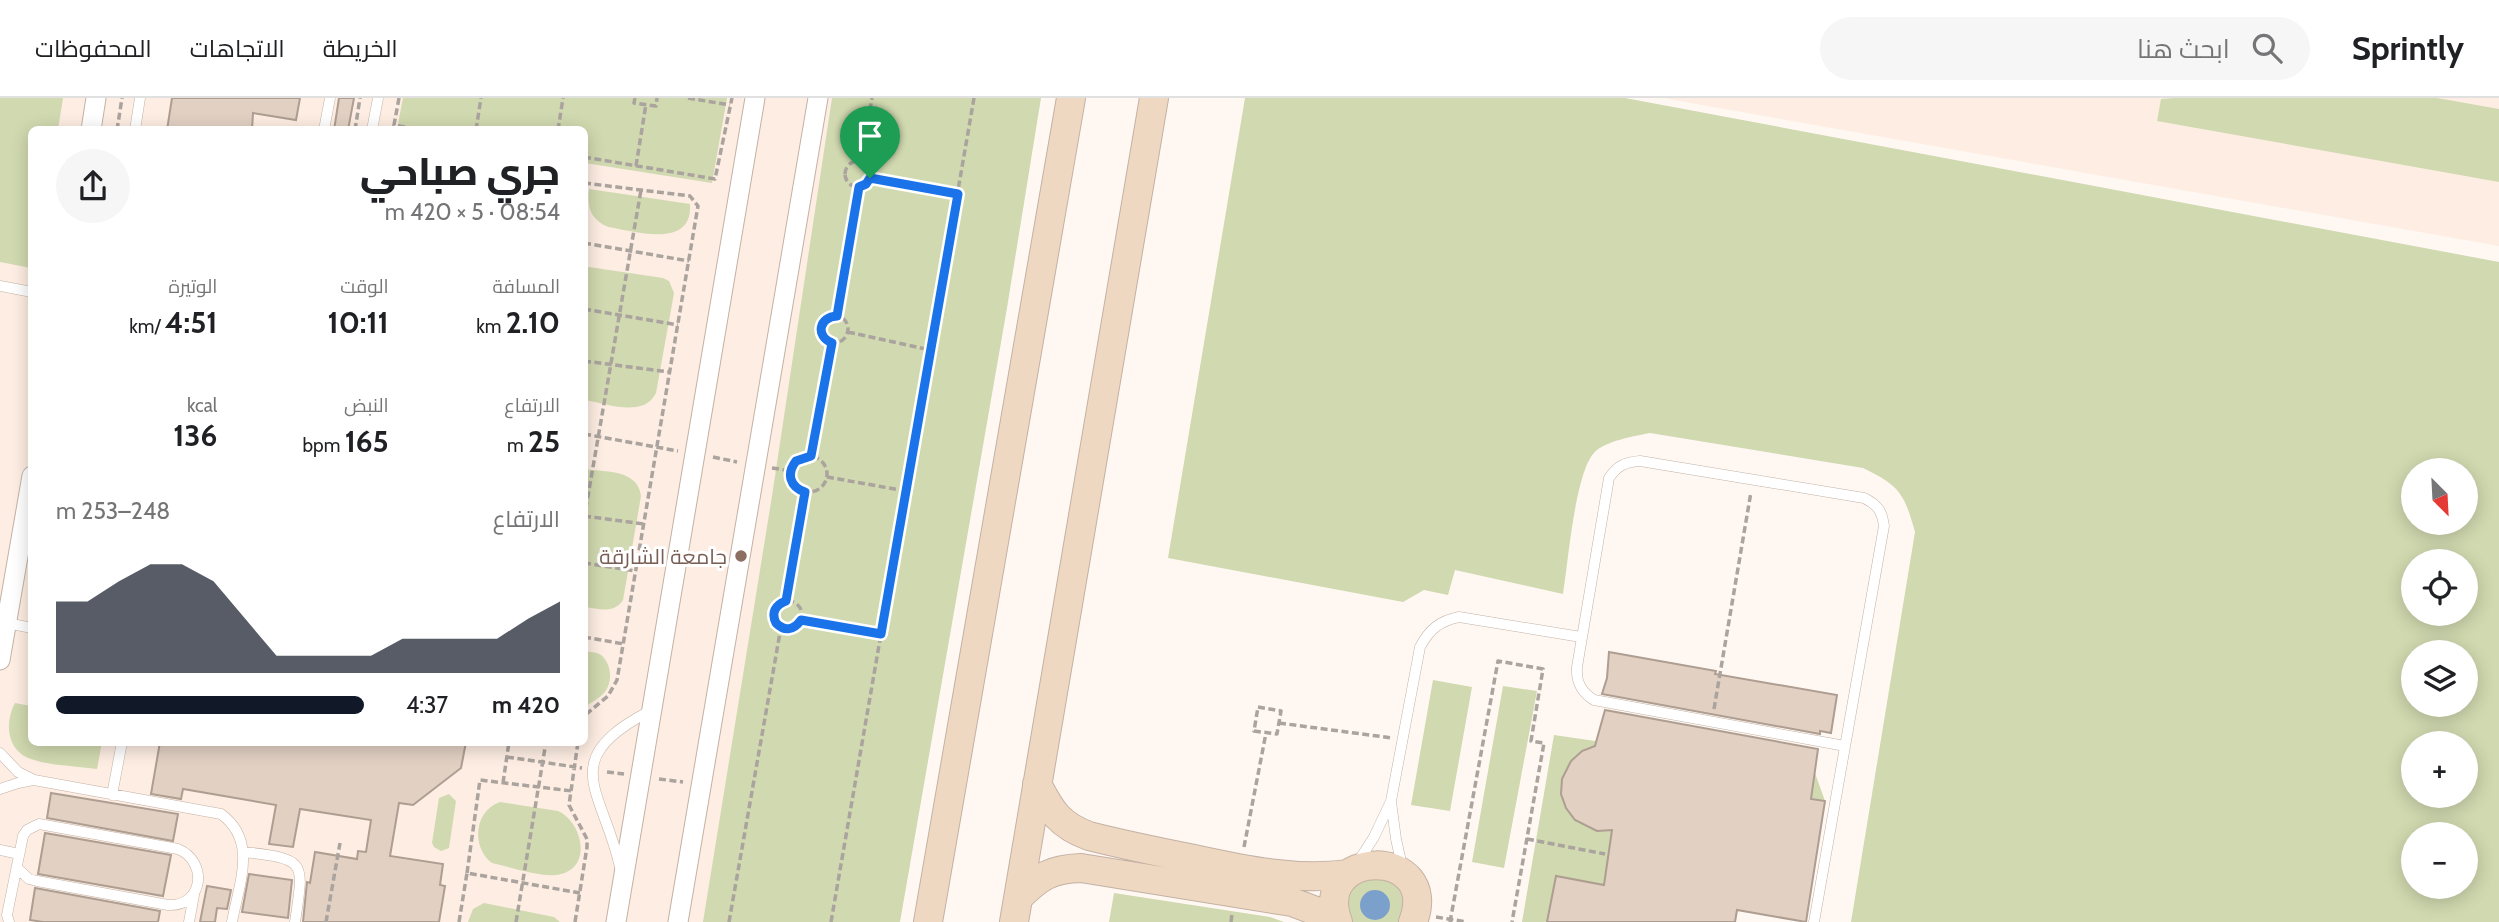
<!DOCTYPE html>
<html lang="ar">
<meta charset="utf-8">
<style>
body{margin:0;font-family:Cabin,Cairo,sans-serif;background:#f6f6f6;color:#202124;direction:rtl;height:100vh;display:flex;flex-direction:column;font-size:26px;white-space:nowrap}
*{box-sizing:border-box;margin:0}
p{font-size:23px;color:#757577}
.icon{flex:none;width:38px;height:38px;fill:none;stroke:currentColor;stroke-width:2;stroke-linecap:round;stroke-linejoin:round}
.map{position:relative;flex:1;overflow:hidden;direction:ltr}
.drawer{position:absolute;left:28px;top:28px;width:560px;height:620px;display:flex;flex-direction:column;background:#fff;border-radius:10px;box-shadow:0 4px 18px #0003;direction:rtl}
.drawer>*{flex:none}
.needle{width:46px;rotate:156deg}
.fabs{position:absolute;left:2401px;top:360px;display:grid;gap:14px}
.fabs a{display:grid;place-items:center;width:77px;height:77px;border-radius:50%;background:#fff;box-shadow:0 4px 18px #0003;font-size:35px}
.pin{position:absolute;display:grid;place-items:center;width:60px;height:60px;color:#fff;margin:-72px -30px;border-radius:50% 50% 50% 0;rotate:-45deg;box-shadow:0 0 7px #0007}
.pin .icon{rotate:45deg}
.round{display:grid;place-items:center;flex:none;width:74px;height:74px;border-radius:37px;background:#f6f6f6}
.head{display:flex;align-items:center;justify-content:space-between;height:119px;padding:0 28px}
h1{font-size:38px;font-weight:800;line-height:52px}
.figures{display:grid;grid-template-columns:repeat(3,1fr);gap:10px;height:119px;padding:7px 28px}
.figures div{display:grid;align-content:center}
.figures b{font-size:30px;font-weight:800}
.figures small{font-size:19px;font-weight:400}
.figures p{font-size:19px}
.chart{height:196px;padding:14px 28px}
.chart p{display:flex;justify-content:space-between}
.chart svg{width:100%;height:126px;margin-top:7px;fill:#111827;opacity:.7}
ul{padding:0 28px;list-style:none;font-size:23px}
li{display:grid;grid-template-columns:112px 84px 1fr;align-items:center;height:52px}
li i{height:18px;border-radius:9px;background:#111827}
header{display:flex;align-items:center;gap:42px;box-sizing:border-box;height:98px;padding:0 35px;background:#fff;border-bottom:2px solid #e0e0e0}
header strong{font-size:33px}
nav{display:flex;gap:38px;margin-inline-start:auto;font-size:24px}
.search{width:490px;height:63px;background:#f6f6f6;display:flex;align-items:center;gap:18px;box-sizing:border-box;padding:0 24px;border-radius:38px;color:#757577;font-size:26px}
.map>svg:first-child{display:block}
</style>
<header>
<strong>Sprintly</strong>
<div class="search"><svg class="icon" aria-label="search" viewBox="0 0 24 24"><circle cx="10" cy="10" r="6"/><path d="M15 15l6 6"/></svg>ابحث هنا</div>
<nav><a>الخريطة</a><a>الاتجاهات</a><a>المحفوظات</a></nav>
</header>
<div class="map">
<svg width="2499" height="824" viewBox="0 0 2499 824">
<rect width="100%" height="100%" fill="#fff8f2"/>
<path fill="#fdede2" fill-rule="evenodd" d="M0,0H978L835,824H0ZM32,32H584V644H32Z
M1664,0H2499V148L1702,7Z"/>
<path fill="#d1d9b0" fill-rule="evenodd" d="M0,0H63L58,31L32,32L31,170L0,164Z
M403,0H727L712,85L585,65L584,32L397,31Z
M832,0H1041L1007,210L900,824H703L772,398Z
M1245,0H1625L2499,164V824H1851L1915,434C1904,395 1900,388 1863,370L1650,335C1635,338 1604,343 1594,355C1575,375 1568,466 1563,496L1455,472L1448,497L1424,492L1403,504L1168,460ZM2413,373H2466V425H2413ZM2413,464H2466V516H2413ZM2413,555H2466V607H2413ZM2413,646H2466V698H2413ZM2413,737H2466V789H2413Z
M2175,0H2437L2499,11V84L2157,23L2161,1Z
M589,91L690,106C693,152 634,133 608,129C590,121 587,109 589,91Z
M589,169L663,180L669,183L674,195L656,295C644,320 607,306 585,302L584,170Z
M584,371C605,374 638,371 641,398L623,502C614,516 599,511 585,509Z
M585,553C590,554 597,554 601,557C612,566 613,585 604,595C600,600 590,605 585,609Z
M1433,582L1472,589L1450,713L1411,707Z
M1503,588L1537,593L1504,770L1472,764Z
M15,605L31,608L32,644H102L97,671C76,668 51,668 31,661C7,653 4,625 15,605Z
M1554,637L1815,675L1825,703L1640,671L1582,653C1544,686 1562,733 1612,732L1604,787L1548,824H1522Z
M449,696L456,703L449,750L441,753L434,749L432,745L439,700Z
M500,704L558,713C584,725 593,773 556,777C539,779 510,769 492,765C471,749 474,713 500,704Z
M1363,778L1393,781L1406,799L1402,824H1348V791Z
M1114,795L1270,819L1284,824H1109Z
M484,805L554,819L560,824H468L473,811Z"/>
<path fill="#7ba0cc" d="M1360 807a15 15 0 1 1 30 0a15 15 0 1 1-30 0Z"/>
<path fill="#e2d0c3" stroke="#ae9d91" stroke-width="2" d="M172,0H300L296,22L253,15L252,32H167Z
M339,0H354L348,32H334Z
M1609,554L1716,573L1715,576L1837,597L1831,635L1820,633V636L1602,596L1607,580Z
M1605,612L1818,651L1811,701L1825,703L1806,824L1737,812L1735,824H1547L1556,778L1604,787L1612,732L1597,733L1575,722L1566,710L1561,696L1562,681L1571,663L1582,653L1595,648Z
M160,644H466L461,670L413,707L399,705L390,758L443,766L440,787L445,788L439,824H303L307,784L310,785L315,754L357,761L358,753L366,754L371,722L300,711L293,749L269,746L276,707L183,691L181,701L151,696Z
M51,695L178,716L173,743L47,720Z
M45,735L171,757L163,798L38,776Z
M249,776L292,782L288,820L242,814Z
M207,788L231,792L227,811L217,810L215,824H200Z
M35,790L160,813L158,824H43L30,822Z"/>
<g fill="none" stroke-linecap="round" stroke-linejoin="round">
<g stroke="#c3b1a5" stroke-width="11">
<path id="lane" d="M135,32L140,0
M324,32L330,0
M372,32L378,0
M0,188L32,194
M7,525L32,530
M0,655L18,674L34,682L221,716C258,743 239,785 232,824
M0,691L18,685L33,682
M112,697L122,644
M1391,704L1396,741L1402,768
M0,752L19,756
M244,754C307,761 304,763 295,824
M1358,764L1374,739L1391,703L1420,549C1429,532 1439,523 1459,519L1581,539
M620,769C603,692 555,662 650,613
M9,824L7,817L23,738L27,732L39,726L178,751C209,764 203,809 168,807L37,783L29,781L17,770
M189,824L194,797
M1814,824L1884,428C1882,413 1878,407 1864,400L1640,363C1625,364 1617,368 1609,380L1577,569C1576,584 1581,594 1594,602L1845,648"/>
</g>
<g stroke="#c3b1a5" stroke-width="21">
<path id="street" d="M91,32L96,0
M0,562L32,378
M616,824L755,0
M678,824L818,0"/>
</g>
<g stroke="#c3b1a5" stroke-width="30">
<path id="secondary" d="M1037,686C1051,713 1059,727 1089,738C1124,747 1159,754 1194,761C1245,772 1295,783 1348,776
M1018,800C1039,779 1050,771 1081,770L1292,804L1316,813L1333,824
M928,824L1071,0
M1014,824L1154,0
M1338,824C1310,749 1442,748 1413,824"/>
</g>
<path stroke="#aaa39e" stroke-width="3.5" stroke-dasharray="7 3.5" stroke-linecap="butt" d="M399,0L394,27L423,32
M635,0L634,5L656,8L657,0
M688,0L730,7
M117,32L122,0
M355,32L360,0
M476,32L481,0
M558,32L563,0
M584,59L715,81L732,0
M845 76a13 13 0 1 1 26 0a13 13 0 1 1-26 0Z
M861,64L872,0
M636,68L646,6
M870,80L958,96
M584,85L690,98L698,108L617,582L608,598L584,618
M584,145L689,163
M584,211L678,227
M820 231a14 14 0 1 1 28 0a14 14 0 1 1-28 0Z
M837,218L859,89
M848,234L930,252
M584,263L669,274
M584,336L678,353
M791 376a18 18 0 1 1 36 0a18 18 0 1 1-36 0Z
M811,358L832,245
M713,359L737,364
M772,370L791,373
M827,379L906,393
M584,418L644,426
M584,421L641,92
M584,465L636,473
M786,503L805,394
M774 517a14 14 0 1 1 28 0a14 14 0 1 1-28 0Z
M801,522L881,536
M584,539L624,546
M1258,609L1281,613L1277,636L1254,633Z
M1714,611L1751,394
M1279,625L1392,640
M507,659L582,670
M607,674L624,676
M659,681L683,684
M503,685L509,644
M1527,741L1605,756
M1244,749L1266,635
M467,775L480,682L572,693
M1436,819L1467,824
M326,824L340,745
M459,824L467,775L580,795
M516,824L546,644
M575,824L587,749V741L569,707L578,644
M729,824L781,529
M831,824L974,0
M1231,824L1232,816
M1450,824L1498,563L1543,571L1531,643L1544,645L1512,824"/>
<use href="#lane" stroke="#fff" stroke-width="10"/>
<use href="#street" stroke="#fff" stroke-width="19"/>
<use href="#secondary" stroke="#eed8c1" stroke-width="28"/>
</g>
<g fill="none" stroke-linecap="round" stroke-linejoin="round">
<g stroke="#fff" stroke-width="14">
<path id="route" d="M870,80L958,96L881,536L801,522C794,532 785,534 776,525C771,515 775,507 786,503L805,394C790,389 786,376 796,363L811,358L832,245C815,238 819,219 837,218L859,89L866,86Z"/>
</g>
<use href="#route" stroke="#1a73e8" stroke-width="9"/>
</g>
<circle fill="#8d6e63" stroke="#fff" stroke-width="2.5" cx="741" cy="458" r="7"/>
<g text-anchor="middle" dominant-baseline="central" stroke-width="6" stroke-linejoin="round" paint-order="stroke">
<g font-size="21" fill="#785e54" stroke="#fff" text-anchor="end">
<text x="727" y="458">جامعة الشارقة</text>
</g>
</g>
</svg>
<div class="fabs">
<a><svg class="needle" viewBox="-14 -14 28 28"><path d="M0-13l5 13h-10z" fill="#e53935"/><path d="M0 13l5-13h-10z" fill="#757577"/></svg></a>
<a><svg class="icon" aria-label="locate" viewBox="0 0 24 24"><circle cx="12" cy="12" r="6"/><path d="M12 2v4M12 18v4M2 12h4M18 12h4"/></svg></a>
<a><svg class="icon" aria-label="layers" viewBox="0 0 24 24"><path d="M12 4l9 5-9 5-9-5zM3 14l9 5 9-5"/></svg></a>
<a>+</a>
<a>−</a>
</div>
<div class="pin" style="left:870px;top:80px;background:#1e9e55"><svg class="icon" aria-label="arrive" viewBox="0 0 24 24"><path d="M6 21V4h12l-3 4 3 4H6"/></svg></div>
<section class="drawer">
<div class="head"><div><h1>جري صباحي</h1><p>08:54 · 5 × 420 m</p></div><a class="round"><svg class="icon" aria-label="share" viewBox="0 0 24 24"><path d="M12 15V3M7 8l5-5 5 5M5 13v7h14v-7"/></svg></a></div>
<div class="figures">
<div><p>المسافة</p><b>2.10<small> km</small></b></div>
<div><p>الوقت</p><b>10:11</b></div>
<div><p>الوتيرة</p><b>4:51<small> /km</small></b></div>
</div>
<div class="figures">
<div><p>الارتفاع</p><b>25<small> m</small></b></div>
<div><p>النبض</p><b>165<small> bpm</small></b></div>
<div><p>kcal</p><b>136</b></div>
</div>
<div class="chart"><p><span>الارتفاع</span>248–253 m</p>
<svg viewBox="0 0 160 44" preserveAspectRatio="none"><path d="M0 44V19L10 19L20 12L30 6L40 6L50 12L60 25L70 38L80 38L90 38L100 38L110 32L120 32L130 32L140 32L150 25L160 19V44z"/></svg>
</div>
<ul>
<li><b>420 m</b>4:37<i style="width:100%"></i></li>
</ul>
</section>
</div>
